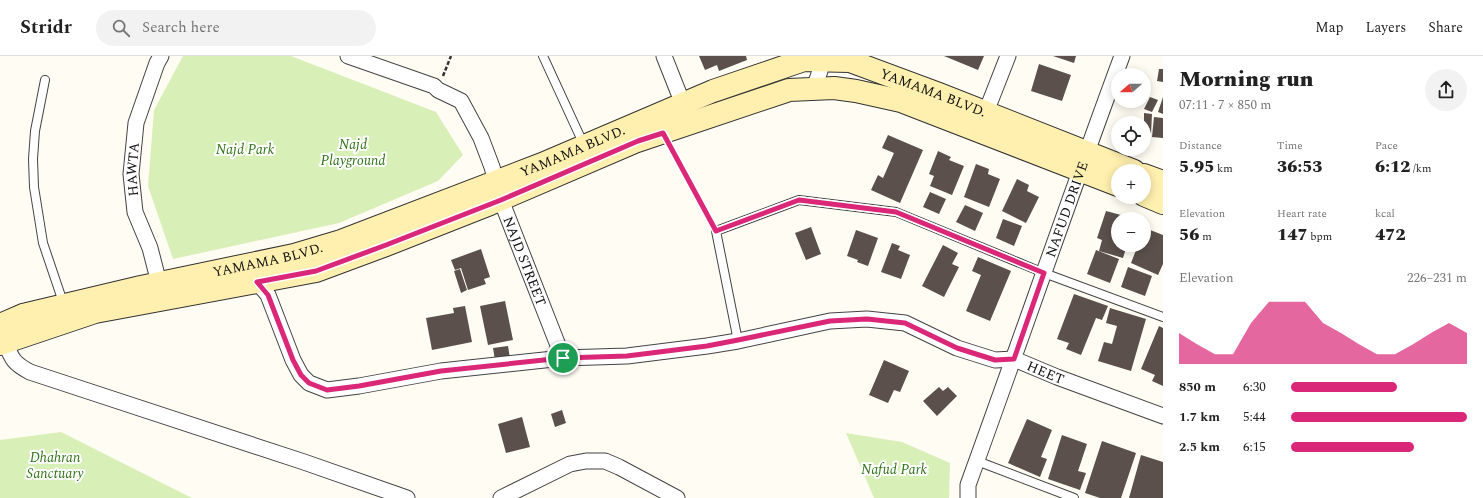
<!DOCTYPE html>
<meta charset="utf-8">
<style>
body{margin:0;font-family:Spectral,serif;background:#f2f2f2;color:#222;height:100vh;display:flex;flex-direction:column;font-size:15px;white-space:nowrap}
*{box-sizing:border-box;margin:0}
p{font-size:13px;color:#767676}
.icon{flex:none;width:22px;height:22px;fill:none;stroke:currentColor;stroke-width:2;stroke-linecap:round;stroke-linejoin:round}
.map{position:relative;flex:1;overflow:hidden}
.panel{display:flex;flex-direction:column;background:#fff;width:320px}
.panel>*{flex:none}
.needle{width:26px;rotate:250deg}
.fabs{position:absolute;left:1111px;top:12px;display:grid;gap:8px}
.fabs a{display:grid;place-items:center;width:40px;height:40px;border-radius:50%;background:#fff;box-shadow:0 2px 10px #0003;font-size:20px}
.pin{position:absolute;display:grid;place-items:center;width:34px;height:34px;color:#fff;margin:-17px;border:2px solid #fff;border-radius:50%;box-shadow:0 1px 4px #0007}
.round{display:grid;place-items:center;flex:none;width:42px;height:42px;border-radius:21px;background:#f2f2f2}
.summary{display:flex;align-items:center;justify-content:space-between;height:68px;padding:0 16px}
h1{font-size:22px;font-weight:800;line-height:30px}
.figures{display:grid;grid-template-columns:repeat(3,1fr);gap:6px;height:68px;padding:4px 16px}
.figures div{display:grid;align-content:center}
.figures b{font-size:17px;font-weight:800}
.figures small{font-size:11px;font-weight:400}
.figures p{font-size:11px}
.chart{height:112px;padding:8px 16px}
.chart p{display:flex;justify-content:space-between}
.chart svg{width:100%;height:72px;margin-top:4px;fill:#db2777;opacity:.7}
ul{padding:0 16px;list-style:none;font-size:13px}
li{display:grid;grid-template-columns:64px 48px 1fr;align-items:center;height:30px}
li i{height:10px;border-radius:5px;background:#db2777}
header{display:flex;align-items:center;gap:24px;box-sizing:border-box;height:56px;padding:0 20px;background:#fff;border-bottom:1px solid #e0e0e0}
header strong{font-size:19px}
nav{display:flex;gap:22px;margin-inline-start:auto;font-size:14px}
.search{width:280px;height:36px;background:#f2f2f2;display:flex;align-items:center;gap:10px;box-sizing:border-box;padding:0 14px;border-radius:22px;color:#767676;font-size:15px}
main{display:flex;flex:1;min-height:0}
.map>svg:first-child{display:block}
</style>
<header>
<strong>Stridr</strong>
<div class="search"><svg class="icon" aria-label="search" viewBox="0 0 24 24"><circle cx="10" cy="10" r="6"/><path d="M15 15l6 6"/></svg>Search here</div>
<nav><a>Map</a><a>Layers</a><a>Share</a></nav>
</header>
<main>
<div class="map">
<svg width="1163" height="442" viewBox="0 0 1163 442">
<rect width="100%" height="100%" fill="#fffcf4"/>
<path fill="#d9efb8" d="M183,0H291L436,56L463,99L438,125L339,167L173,203L148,130L154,54Z
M61,376L192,442H0V384Z
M846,377L902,386L950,407L949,442H874Z"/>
<path fill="#5b504b" d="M699,0H746L747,4L719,15L717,9L705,14Z
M944,0H984L978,14Z
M1053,0H1076L1074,7Z
M1039,8L1071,19L1062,45L1031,35Z
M1159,13H1163V26L1157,25Z
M1150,41L1158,44L1152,56L1144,53Z
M1163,41V58L1158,56Z
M1144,57L1152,58L1151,77H1144Z
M1154,61L1163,62V82L1152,81Z
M888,79L923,94L900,147L871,134L878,119L883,122L894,97L882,92Z
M938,95L951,101L949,104L964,110L952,139L930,130L934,120L929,118Z
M976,108L989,113L988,118L1000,123L989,151L964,141Z
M1017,123L1029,129L1027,135L1039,141L1026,167L1002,155Z
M930,136L946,143L939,158L923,151Z
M965,149L983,157L975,175L956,166Z
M1106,155L1121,159L1120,163H1118V189H1127L1123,202L1099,195L1102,184L1097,182Z
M1003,163L1022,170L1014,190L996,182Z
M811,171L821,198L806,204L795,177Z
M1145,172L1163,179V208L1158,219L1131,207L1138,189H1144Z
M856,174L878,182L868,210L857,206L858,204L847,200Z
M892,187L900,190L898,194L910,199L901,223L881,216Z
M943,189L958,197L952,208L959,211L944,241L922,230Z
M481,193L490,221L484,223L486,228L468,234L461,212L455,214L451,204Z
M1096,194L1119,203L1110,227L1087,218Z
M978,201L1011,215L990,265L966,255L981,219L972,215Z
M1128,211L1152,220L1145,240L1121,231Z
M460,213L467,234L461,237L454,215Z
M1074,238L1108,250L1102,264L1096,262L1081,299L1066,293L1069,287L1057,283Z
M505,245L513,284L488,289L480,250Z
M465,250L472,286L432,294L426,262L454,257L453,252Z
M1110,252L1146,263L1131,315L1098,305L1104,286L1112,288L1117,270L1106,267Z
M1159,270L1163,272V330L1152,325L1155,319L1141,313Z
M508,290L510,302L495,304L493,292Z
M884,304L909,315L900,336L894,334L888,347L869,339Z
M939,331L943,335L948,331L957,340L937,360L923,345Z
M562,354L566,367L555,371L551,358Z
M522,361L530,391L506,397L498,368Z
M1027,363L1052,374L1041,401L1047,403L1040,421L1008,407Z
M1062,379L1087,388L1078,415L1086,417L1080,434L1048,423Z
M1102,385L1136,397L1121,442H1100L1085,437Z
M1141,399L1163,406V442H1129Z"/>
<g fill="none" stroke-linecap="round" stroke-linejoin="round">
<g stroke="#434343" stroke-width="10">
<path id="service" d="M543,0L584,89
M45,24L35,75L33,103L34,131L43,187L64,249
M738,285L716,175L799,144L896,156L1044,217L1163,261
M977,405L1074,442"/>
</g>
<g stroke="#434343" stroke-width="17">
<g id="minor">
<path id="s1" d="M348,0L434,30L438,34L461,45L481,82L492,111L501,144L563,302"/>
<path d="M664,0L683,48"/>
<path d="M814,32L820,15L822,4"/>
<path d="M986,56L1008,0"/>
<path id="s2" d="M257,226L268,239L293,304L301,319L309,327L327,334L359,330L441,315L563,302L627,300L707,290L738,285L830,265L867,263L905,267L957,292L995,304L1014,303L1057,321L1163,360"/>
<path id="s3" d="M159,227L150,192L135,156L131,118L136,67L157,7L161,0"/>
<path d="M5,286C12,303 13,307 30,316L304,406L407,442"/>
<path d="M501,442L570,408L586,405H605L619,411L677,442"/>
<path id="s4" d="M968,442V429C1020,286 1069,143 1122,0"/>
</g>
</g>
<g stroke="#323232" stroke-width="24">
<g id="secondary">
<path d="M1144,119L1163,126"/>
<path d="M1144,139L1163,147"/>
<path id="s5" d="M0,269L23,259L141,231L294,199L341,185L542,108L713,35L804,4L850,5L939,38L1134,115"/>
<path d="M0,288L95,256L316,215L386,189L490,148L637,85L789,34L834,32L856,35L901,45L1118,129"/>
</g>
</g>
<path stroke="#323232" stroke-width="2.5" stroke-dasharray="4 2" stroke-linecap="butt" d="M443,20L451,0
M672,92L711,165"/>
<use href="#service" stroke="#fff" stroke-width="8"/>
<use href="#minor" stroke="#fff" stroke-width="15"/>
<use href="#secondary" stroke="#fff0af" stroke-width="22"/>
</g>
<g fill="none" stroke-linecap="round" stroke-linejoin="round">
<g stroke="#fff" stroke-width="8">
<path id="route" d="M663,77L716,175L799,144L896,156L1044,217L1014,303L995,304L957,292L905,267L867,263L830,265L738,284L707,290L627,300L563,302L441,315L359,330L327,334L309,327L301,319L293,304L268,239L257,226L316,215L386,189L501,144L638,85Z"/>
</g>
<use href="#route" stroke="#db2777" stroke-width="5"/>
</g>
<g text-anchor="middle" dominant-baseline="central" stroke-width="4" stroke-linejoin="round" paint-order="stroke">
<g font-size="14" fill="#101010" stroke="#fff">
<text stroke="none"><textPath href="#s5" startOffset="984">YAMAMA BLVD.</textPath></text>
<text stroke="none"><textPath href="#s5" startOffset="600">YAMAMA BLVD.</textPath></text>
<text stroke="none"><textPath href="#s3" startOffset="118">HAWTA</textPath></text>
<text stroke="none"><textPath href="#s4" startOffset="306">NAFUD DRIVE</textPath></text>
<text stroke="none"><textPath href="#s5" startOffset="276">YAMAMA BLVD.</textPath></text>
<text stroke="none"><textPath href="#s1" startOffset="295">NAJD STREET</textPath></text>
<text stroke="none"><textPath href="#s2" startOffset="869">HEET</textPath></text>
</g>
<g font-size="14" font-style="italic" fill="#317217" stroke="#fff">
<text x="353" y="88">Najd<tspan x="353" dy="16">Playground</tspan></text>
<text x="245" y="93">Najd Park</text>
<text x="55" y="401">Dhahran<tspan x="55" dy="16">Sanctuary</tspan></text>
<text x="894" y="413">Nafud Park</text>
</g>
</g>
</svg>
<div class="fabs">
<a><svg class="needle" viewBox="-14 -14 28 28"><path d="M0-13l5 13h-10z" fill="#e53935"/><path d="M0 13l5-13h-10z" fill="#767676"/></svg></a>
<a><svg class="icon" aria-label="locate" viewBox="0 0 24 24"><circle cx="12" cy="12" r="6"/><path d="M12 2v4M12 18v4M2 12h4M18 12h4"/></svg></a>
<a>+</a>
<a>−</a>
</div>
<div class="pin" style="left:563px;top:302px;background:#1e9e55"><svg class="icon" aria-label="arrive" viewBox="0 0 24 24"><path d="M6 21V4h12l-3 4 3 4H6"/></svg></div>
</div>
<section class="panel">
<div class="summary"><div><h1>Morning run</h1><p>07:11 · 7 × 850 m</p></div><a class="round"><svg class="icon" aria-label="share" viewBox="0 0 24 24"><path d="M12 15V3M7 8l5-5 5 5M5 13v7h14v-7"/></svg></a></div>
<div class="figures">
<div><p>Distance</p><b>5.95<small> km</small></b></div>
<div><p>Time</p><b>36:53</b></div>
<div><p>Pace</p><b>6:12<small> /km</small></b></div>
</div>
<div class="figures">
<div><p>Elevation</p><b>56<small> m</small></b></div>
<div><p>Heart rate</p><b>147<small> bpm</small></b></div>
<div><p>kcal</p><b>472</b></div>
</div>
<div class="chart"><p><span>Elevation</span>226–231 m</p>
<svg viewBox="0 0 160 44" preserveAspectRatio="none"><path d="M0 44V25L10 32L20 38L30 38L40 19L50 6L60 6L70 6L80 19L90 25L100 32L110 38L120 38L130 32L140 25L150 19L160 25V44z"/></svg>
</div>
<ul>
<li><b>850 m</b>6:30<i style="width:60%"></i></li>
<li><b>1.7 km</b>5:44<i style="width:100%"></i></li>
<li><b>2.5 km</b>6:15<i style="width:70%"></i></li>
</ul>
</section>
</main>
